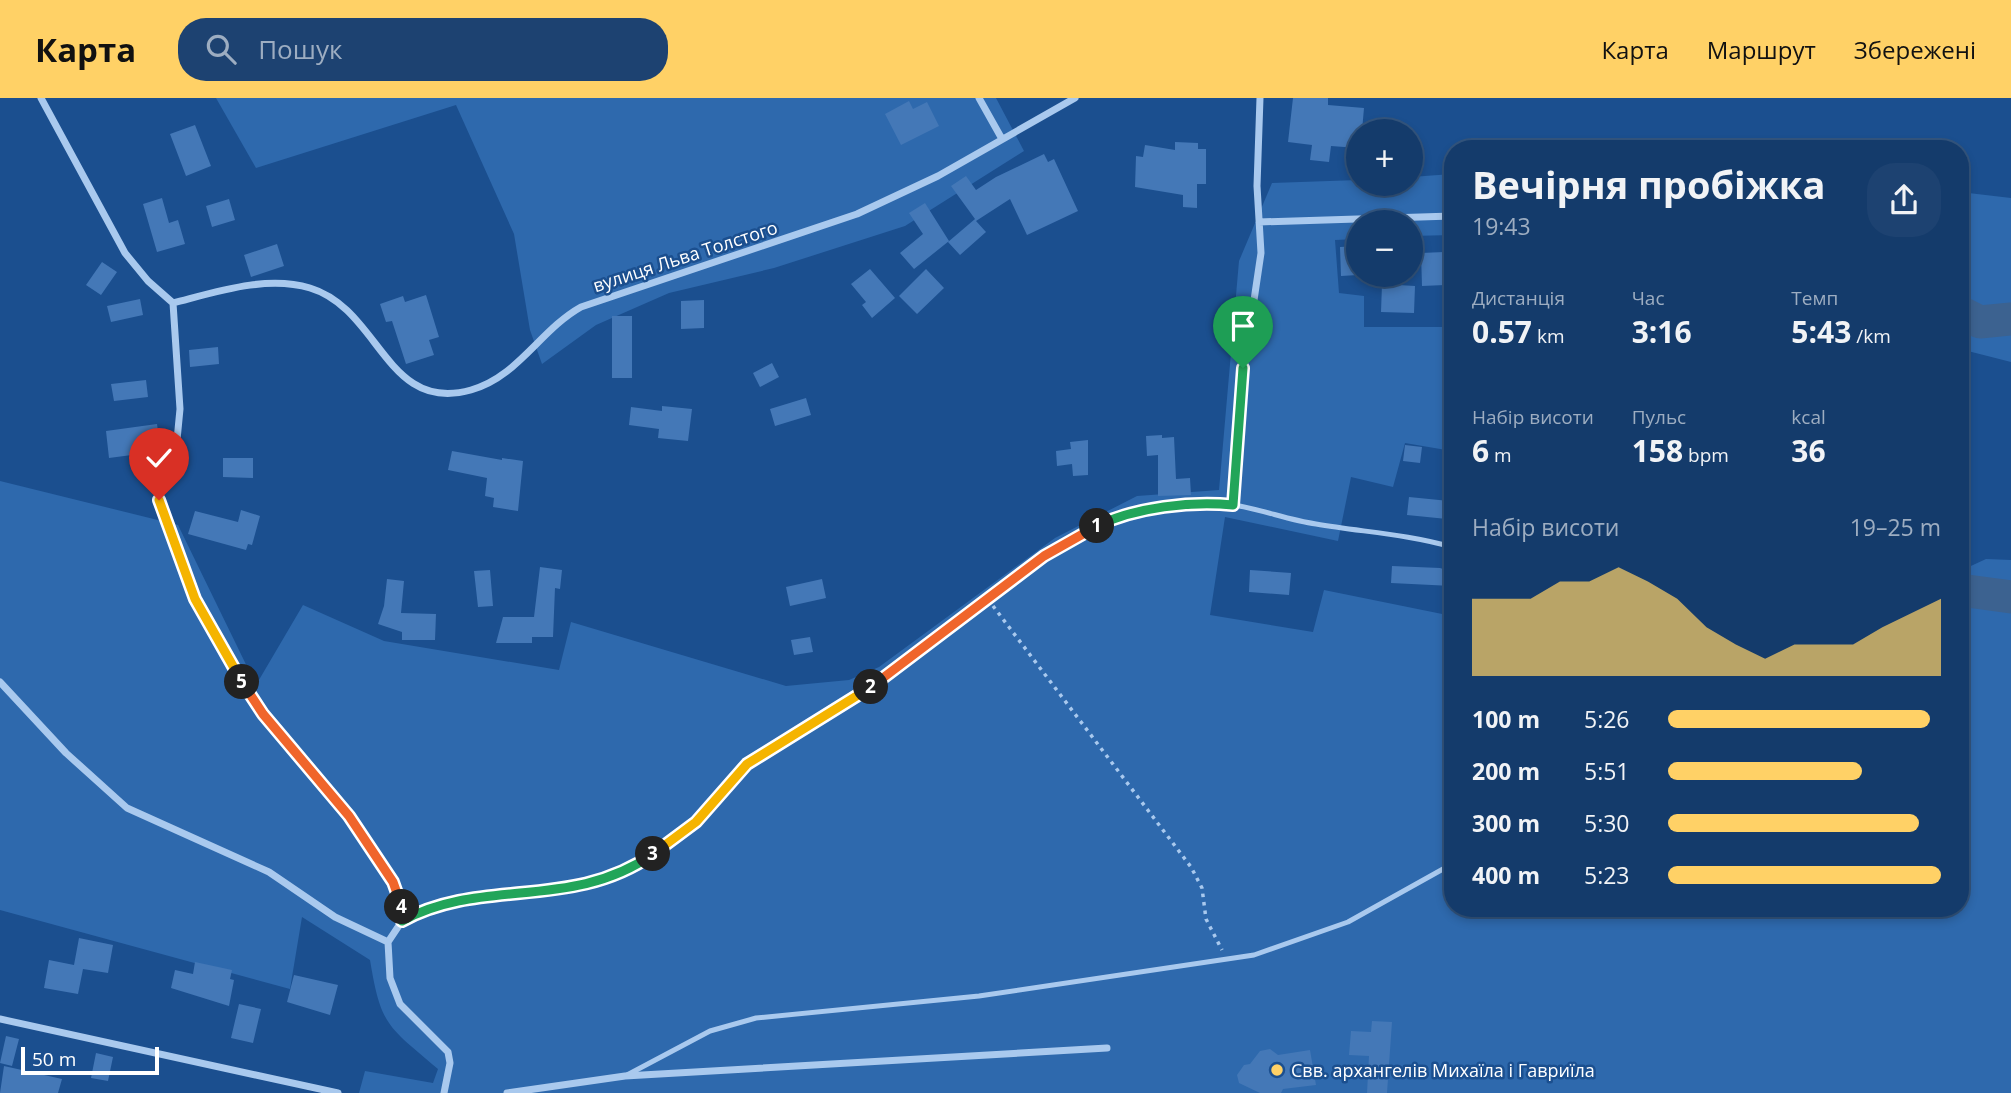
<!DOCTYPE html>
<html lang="uk">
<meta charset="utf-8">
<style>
body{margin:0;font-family:"Open Sans",sans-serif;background:#1d4271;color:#f1f3f6;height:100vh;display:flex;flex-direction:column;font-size:26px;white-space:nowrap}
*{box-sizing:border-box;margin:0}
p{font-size:23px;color:#9dadc1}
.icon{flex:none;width:38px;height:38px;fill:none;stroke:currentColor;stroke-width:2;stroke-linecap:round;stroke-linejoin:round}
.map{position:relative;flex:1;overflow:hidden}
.panel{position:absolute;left:1444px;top:42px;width:525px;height:777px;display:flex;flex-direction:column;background:#143b6b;border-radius:28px;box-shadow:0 4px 10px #0003,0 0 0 2px #33557e}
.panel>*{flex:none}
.buttons{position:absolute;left:1346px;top:21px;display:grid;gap:14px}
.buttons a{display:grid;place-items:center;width:77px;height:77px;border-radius:50%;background:#143b6b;box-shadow:0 4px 10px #0003,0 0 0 2px #33557e;font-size:35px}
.scale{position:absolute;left:21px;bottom:18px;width:138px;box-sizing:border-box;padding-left:7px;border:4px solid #fff;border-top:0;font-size:19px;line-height:24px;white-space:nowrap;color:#fff;-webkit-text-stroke:5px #1b4f8f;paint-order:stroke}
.pin{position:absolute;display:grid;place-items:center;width:60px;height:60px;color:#fff;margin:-72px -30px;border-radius:50% 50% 50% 0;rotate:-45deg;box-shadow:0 0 7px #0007}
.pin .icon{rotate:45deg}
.km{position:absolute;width:35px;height:35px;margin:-18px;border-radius:50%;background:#222;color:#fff;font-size:19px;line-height:35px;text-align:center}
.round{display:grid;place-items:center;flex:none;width:74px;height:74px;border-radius:28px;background:#1d4271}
.summary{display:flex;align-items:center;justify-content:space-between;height:119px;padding:0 28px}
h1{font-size:38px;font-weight:700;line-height:52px}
.stats{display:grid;grid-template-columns:repeat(3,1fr);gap:10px;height:119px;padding:7px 28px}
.stats div{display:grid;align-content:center}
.stats b{font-size:30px;font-weight:700}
.stats small{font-size:19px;font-weight:400}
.stats p{font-size:19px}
.chart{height:196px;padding:14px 28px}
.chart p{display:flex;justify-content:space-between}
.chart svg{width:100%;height:126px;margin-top:7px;fill:#ffd166;opacity:.7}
ul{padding:0 28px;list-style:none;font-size:23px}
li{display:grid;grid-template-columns:112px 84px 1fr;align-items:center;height:52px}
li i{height:18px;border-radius:9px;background:#ffd166}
header{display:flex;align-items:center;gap:42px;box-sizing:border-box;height:98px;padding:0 35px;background:#ffd166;color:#111}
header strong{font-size:33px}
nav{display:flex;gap:38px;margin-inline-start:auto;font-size:24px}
.search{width:490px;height:63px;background:#1d4271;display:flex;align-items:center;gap:18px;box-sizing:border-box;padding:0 24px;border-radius:28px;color:#9dadc1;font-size:26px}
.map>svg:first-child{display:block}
</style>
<header>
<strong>Карта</strong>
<div class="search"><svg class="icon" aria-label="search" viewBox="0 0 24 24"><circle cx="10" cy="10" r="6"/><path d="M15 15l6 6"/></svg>Пошук</div>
<nav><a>Карта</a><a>Маршрут</a><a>Збережені</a></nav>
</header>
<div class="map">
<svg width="2011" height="995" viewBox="0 0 2011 995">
<rect width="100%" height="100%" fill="#1b4f8f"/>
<path fill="#2e69ad" d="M216,0H996L1024,53L905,128L774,170L669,195L596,227L542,266L530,232L514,136L456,7L256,70Z
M1452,76V137L1411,138L1410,124H1358V141L1335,142L1339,195L1364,198V229H1452V353L1405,345L1393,389L1351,379L1338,443L1225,419L1210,517L1313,534L1324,492L1452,518V810H1960V473L1986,461L2011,462V995H359L365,973L433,985L438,971C388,928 381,929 370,862L302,819L290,891L0,812V383L178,427L256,587L303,507L384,543L559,572L571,524L786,588L849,582L879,569L1055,440L1137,398L1219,392L1239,163L1272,85L1358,82V86H1410L1411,79Z
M1960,94L2011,100V264L1960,251Z"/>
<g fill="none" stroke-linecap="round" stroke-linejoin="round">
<path stroke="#3c6290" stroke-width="33" d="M1960,214L1980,224L2011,221
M1960,492L2011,499"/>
</g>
<path fill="#4478b7" d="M1293,0H1328V7L1364,10L1362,33H1358V50L1331,48L1329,64L1310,62L1312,47L1288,44Z
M909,3L913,11L927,4L939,28L901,47L885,16Z
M195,27L211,68L186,78L170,36Z
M1175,44L1198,45V51H1206V86H1197V110L1183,109V97L1135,89L1136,58L1143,59L1145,47L1175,52Z
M1044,56L1048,64L1054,61L1078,113L1027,137L1010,101L976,123L986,134L960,157L948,144L975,121L951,88L966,78L976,92L996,79Z
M162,100L169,125L178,122L185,146L157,154L143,106Z
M229,101L235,122L212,129L206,108Z
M925,105L949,143L914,171L900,155L923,136L909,115Z
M277,146L284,168L251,179L244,157Z
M1358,148V177L1341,178L1340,149Z
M1444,154L1445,187L1422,188L1421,155Z
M102,164L117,174L101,197L86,187Z
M870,171L895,200L872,220L862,207L866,204L851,186Z
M926,171L944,190L917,216L899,198Z
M1382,186L1415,188L1414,215L1381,214Z
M426,197L439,239L429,242L434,257L406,266L392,223L386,224L380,206L403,198L405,204Z
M140,201L143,217L111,224L107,208Z
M704,202V230L681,231V203Z
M612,218H632V280H612Z
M218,249L219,266L190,269L189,252Z
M772,265L779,279L760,289L753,275Z
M146,282L148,299L114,303L111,286Z
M806,300L811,317L775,328L770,311Z
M662,308L692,311L688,343L658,340L659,331L629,327L631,309L662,313Z
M157,326L162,361L151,379L137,371L147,355L109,360L106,333Z
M1162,337V340L1174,339L1176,381L1190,380L1191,397L1158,398V357L1147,358L1146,338Z
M1088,342V377L1073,378L1072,366L1057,368L1056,353L1071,351L1070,344Z
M1405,347L1422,349L1420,365L1403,363Z
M452,353L502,362V360L523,363L518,413L493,409L494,400L485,398L487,380L448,372Z
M223,360H253V380L223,379Z
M1409,399L1449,403L1447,421L1407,417Z
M241,412L260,418L252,447L248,446L246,452L188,436L195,413L238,424Z
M1392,468L1440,470L1452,474V488L1391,485Z
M540,469L562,472L560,491L555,490L553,539H532V545H496L503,519H534Z
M490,472L493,508L478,509L474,473Z
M1250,472L1291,475L1289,497L1249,494Z
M387,481L404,483L401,515L436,516L435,542H402V534L378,526L384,508Z
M822,481L826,500L790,508L786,489Z
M810,539L813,554L794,557L791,542Z
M79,840L113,847L108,875L83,871L78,896L44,890L49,862L74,867Z
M195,864L232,872L230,881L234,882L229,908L171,890L175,872L193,876Z
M294,877L338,887L330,917L287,904Z
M239,906L261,911L253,945L231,940Z
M1372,923L1392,924L1387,995H1367L1369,958L1349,957L1351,933L1371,934Z
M6,938L19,941L12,968L0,965Z
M1270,951L1278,957L1310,952L1316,987L1283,991L1281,995H1260L1239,985L1237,977L1244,967L1250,966L1260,953Z
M96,955L113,959L108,983L91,980Z
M4,968L62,981L58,995H0Z"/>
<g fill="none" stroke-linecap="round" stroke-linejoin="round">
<path stroke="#a9c9ee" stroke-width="3.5" stroke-dasharray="3.5 5" stroke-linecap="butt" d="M993,508L1191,769L1202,790L1206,821L1222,852
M413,817L458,804L589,787L626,774L696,725L747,666L876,586L980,507"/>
<path stroke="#a9c9ee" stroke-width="5" d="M987,501C1051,452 1088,421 1170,410C1191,408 1212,404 1233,407C1261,411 1288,422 1316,426C1362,434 1407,436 1452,449
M627,977L710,933L756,920L979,898L1254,857L1348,824L1452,766"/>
<path stroke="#a9c9ee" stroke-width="7" d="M41,0L125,155L148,183L173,205
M979,0L1002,41
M1259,124L1452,118
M173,205C216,194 266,177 310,190C380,211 386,316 471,292C518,279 540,232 581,209L857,116L938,78L1075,0
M173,205L180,311L177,342L160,394L162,415L195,501L244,589L263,616L349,718L393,784L402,804V823L388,844
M1233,407L1238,310L1261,155L1257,88L1260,0
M0,584L66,655L127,710L269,774L335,819L388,844L390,880L400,906L448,954L450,965L444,995
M0,921L338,995
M507,995L625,978L1107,950"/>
</g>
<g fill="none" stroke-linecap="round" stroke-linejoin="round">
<g stroke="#fff" stroke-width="14">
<path id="split-1" d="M1097,428C1136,409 1191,403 1233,407L1243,270"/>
</g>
<g stroke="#fff" stroke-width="14">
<path id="split-2" d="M871,589L1044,458L1097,428"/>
</g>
<g stroke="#fff" stroke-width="14">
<path id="split-3" d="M653,756L696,724L747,666L871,589"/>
</g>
<g stroke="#fff" stroke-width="14">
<path id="split-4" d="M402,809V823C482,779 572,813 653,756"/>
</g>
<g stroke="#fff" stroke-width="14">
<path id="split-5" d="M242,584L263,616L349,718L393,784L402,809"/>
</g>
<g stroke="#fff" stroke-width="14">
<path id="split-6" d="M159,402L195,501L242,584"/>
</g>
<use href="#split-1" stroke="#22a559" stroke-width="9"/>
<use href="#split-2" stroke="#f0652b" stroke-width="9"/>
<use href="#split-3" stroke="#f5b400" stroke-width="9"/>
<use href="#split-4" stroke="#22a559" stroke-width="9"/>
<use href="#split-5" stroke="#f0652b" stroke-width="9"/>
<use href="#split-6" stroke="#f5b400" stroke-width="9"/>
</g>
<circle fill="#ffd166" stroke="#1b4f8f" stroke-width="2.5" cx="1277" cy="972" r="7"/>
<g text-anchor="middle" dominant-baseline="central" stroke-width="5" stroke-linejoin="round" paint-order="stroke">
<g font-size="18" fill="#fff" stroke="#1b4f8f">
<text transform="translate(685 158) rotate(-18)">вулиця Льва Толстого</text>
</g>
<g font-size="18" fill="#fff" stroke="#1b4f8f" text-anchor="start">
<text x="1291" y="972">Свв. архангелів Михаїла і Гавриїла</text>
</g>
</g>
</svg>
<div class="buttons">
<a>+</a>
<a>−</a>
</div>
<div class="scale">50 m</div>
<div class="pin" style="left:1243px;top:270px;background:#1e9e55"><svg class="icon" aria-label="arrive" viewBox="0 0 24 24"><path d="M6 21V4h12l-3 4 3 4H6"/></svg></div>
<div class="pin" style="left:159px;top:402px;background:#d93025"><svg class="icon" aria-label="check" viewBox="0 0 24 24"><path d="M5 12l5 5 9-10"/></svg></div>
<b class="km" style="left:1097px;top:428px">1</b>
<b class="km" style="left:871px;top:589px">2</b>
<b class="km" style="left:653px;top:756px">3</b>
<b class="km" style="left:402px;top:809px">4</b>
<b class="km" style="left:242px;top:584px">5</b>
<section class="panel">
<div class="summary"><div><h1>Вечірня пробіжка</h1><p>19:43</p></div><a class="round"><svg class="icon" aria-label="share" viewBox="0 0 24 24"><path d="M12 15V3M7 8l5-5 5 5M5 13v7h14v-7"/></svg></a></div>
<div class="stats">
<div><p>Дистанція</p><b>0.57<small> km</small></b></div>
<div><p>Час</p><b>3:16</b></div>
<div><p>Темп</p><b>5:43<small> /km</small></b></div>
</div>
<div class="stats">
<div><p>Набір висоти</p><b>6<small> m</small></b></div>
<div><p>Пульс</p><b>158<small> bpm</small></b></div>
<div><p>kcal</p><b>36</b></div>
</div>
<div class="chart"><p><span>Набір висоти</span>19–25 m</p>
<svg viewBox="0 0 160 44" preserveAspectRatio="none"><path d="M0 44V17L10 17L20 17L30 11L40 11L50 6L60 11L70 17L80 27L90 33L100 38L110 33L120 33L130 33L140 27L150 22L160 17V44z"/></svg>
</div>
<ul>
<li><b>100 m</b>5:26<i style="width:96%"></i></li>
<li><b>200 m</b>5:51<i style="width:71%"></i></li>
<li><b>300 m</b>5:30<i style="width:92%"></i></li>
<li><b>400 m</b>5:23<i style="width:100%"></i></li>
</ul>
</section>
</div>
